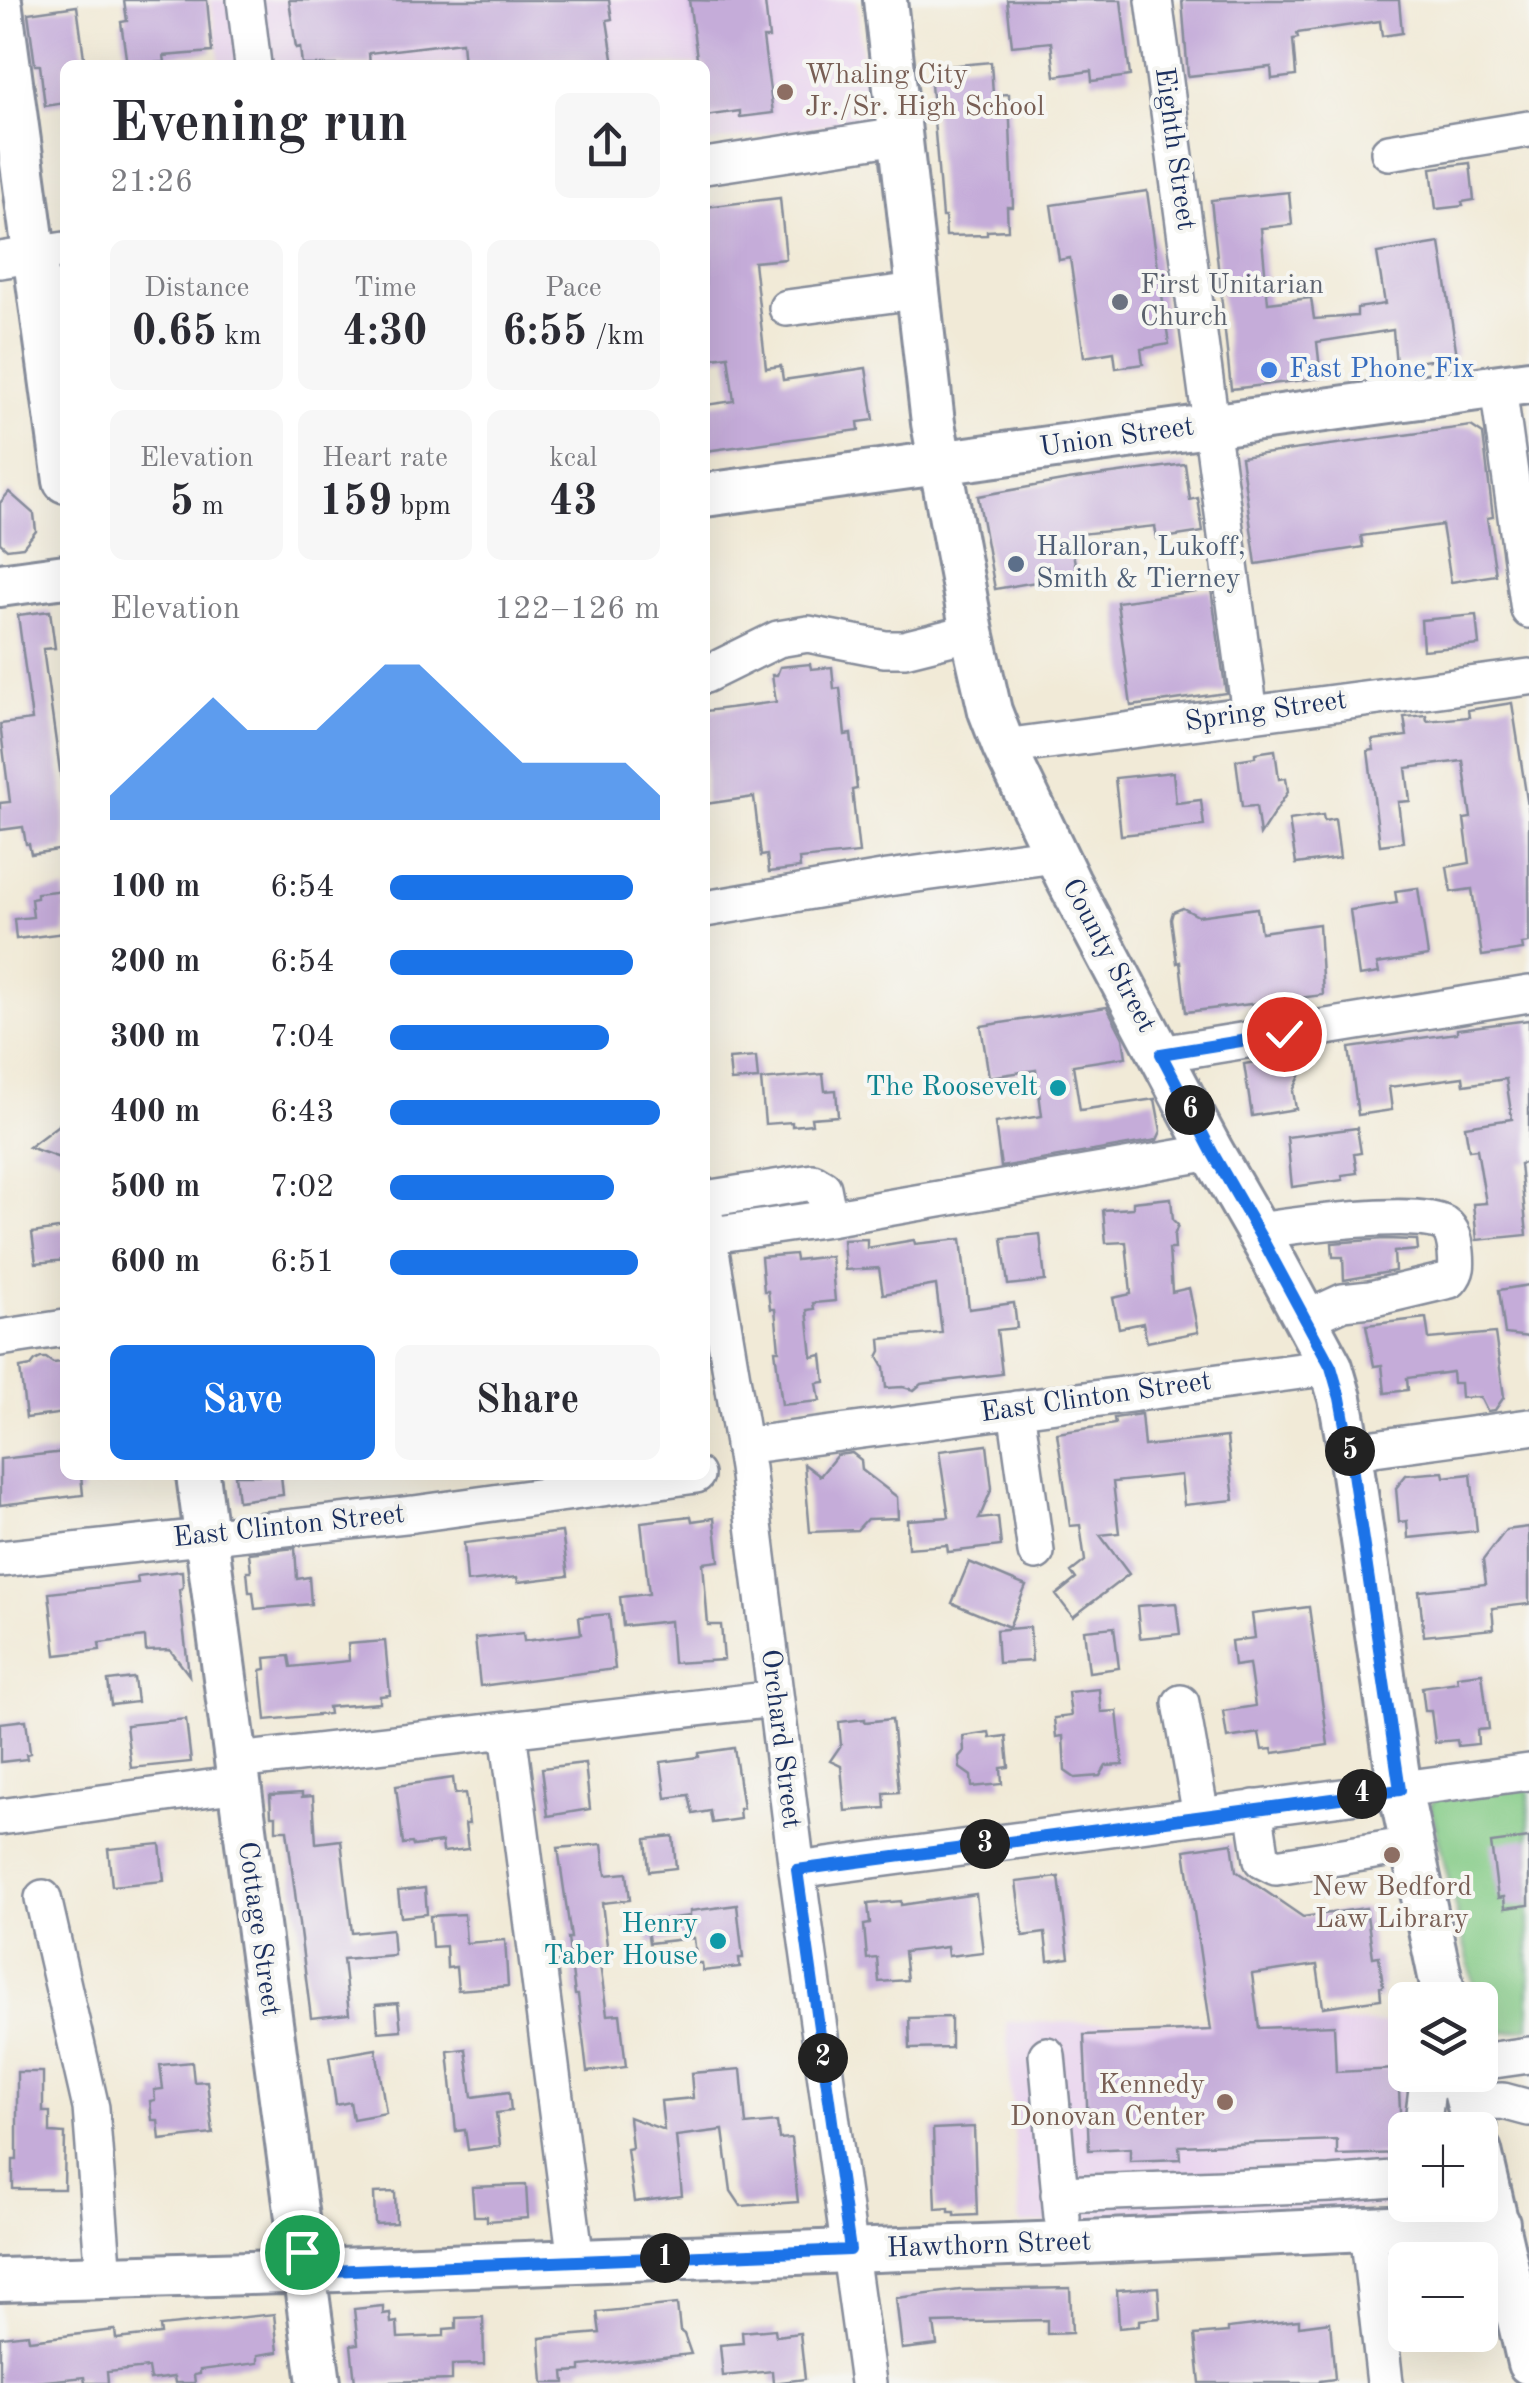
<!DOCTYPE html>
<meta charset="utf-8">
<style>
body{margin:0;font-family:"Old Standard TT",serif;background:#f7f7f7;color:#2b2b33;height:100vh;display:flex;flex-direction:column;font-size:38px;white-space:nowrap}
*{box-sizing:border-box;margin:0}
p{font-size:32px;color:#7c7c81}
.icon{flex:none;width:55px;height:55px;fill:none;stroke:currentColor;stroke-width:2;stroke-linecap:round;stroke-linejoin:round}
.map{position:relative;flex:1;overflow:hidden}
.sheet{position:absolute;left:60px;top:60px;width:650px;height:1420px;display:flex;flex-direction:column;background:#fff;border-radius:15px;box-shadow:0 10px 40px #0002}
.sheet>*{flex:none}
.fabs{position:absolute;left:1388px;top:1982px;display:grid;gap:20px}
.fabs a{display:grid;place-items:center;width:110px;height:110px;border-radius:15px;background:#fff;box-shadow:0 10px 40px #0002;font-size:50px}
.pin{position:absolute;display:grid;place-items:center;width:85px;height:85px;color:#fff;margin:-42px;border:5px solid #fff;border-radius:50%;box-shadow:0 2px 10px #0007}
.km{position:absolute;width:50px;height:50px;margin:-25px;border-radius:50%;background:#222;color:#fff;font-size:28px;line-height:50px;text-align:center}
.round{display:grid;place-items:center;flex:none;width:105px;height:105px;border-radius:15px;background:#f7f7f7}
.headline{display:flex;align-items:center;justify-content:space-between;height:170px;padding:0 50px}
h1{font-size:55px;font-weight:700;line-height:75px}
.metrics{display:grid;grid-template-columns:repeat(3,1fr);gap:15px;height:170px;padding:10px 50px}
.metrics div{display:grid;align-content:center;border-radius:15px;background:#f7f7f7;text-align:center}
.metrics b{font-size:42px;font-weight:700}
.metrics small{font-size:28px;font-weight:400}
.metrics p{font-size:28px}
.chart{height:280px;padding:20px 50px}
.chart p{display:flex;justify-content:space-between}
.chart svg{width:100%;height:180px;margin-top:10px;fill:#1a73e8;opacity:.7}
.primary-button{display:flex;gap:20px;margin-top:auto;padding:20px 50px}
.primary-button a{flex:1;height:115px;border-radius:15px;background:#1a73e8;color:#fff;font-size:40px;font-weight:700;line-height:115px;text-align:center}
.primary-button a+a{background:#f7f7f7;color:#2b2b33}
ul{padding:0 50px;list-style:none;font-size:32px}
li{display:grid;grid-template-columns:160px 120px 1fr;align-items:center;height:75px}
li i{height:25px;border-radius:12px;background:#1a73e8}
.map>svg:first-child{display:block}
</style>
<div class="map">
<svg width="1529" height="2383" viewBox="0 0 1529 2383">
<rect width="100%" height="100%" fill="#f6f6f2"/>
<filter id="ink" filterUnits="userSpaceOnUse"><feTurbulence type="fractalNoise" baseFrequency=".01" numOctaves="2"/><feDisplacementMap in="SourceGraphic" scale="20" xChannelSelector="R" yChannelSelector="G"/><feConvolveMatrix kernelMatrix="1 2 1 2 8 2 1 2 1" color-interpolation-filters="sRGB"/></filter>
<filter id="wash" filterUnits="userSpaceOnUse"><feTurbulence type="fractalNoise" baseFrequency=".0048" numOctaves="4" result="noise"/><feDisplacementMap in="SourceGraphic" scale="40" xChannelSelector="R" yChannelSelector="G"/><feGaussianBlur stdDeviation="2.25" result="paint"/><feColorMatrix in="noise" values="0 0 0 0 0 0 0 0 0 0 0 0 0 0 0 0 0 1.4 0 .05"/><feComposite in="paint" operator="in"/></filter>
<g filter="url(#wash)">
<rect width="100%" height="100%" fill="#f1ead7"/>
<path fill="#e8d2ee" d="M211,0H857L867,119L705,143V65H220Z
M1006,2022L1405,2023V2075H1433L1445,2130H1405V2205H1445L1020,2224Z"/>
<path fill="#84cb86" stroke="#507d72" stroke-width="2.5" d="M1529,1786V2028L1486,2035L1480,2000H1478L1430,1805L1436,1798Z"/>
<g id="blocks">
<path fill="#c5acd9" d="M124,0H207L212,52L164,56L165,62L127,65L121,22L127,21Z
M289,0H609L612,19L607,20L614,65H464L462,42L369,53L370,65H302L300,47L296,48Z
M689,0L765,2L769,38H763L773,113L740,117V111L705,116V65H698Z
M1007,0H1121L1130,76L1092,81L1091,71L1055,76L1051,42L1012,46Z
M1182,0H1399L1402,33L1382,36L1380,21L1297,33L1298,38L1293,39L1296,76L1272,79L1271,67L1188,76Z
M77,6L85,65H65V103L45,106L40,65H35L28,13Z
M991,62L993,95L1009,94L1013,207H1007L1008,230L987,231V235L946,236L945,217H942L930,72L948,71V66Z
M1470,163L1474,200L1462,202L1463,206L1436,209L1431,168Z
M1147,191L1169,344L1141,349L1143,364L1116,368L1114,352L1084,357L1070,258L1059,260L1051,205Z
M1289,192L1292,225L1261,228L1268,303L1311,298L1314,319L1357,316V308L1385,304L1377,253L1440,243L1457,356L1396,365L1393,330L1317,342L1321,378L1231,389L1211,200Z
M780,198L786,259L754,262L766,368L781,366L783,380L866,368L874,420L858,422L859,430L705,451V405L734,401L728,356L705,359V207Z
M1471,426L1483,434L1493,517L1487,518L1496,575L1451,582L1442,525L1361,536L1363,547L1256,564L1241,457Z
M1185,464L1190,500L1198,498L1203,532L1157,539L1155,526L1070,535L1077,575L995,589L978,496L1068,480Z
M9,492L34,514L36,531L23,547L7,549L0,543V503Z
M1211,589L1226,693L1131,706L1117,602Z
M50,611L55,648L43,649L65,807V849L31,854L29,844H26L23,827L0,830V803L10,802L0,724L32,720L18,615Z
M1476,615L1479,645L1423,650L1421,620Z
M810,664L811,669L832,667L834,689L840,688L845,735L851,734L857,789L852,790L859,853L799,859L800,868L769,872L767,855L761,856L754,797L705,804V711L776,702L772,675H777L780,667Z
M1512,703L1529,813V943L1522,944L1523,950L1482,956L1472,889L1451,892L1447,867L1470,863L1464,819L1471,818L1463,761L1406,768L1410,801L1398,802L1403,842L1380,845L1368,751L1374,750L1372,740L1407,736L1404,717L1426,715L1427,721L1469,717L1468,710Z
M1275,750L1279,779L1286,778L1288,792L1260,835L1256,806L1242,807L1236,760L1255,757V753Z
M1173,772L1176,803L1201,800L1204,826L1121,835L1115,778Z
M1323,815L1324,821L1335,819L1340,858L1296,864L1289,820Z
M1418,888L1428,956L1377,964L1379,973L1359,976L1350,910L1397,903L1395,891Z
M65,890V933L16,939L14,919L33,917L31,899L37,898V893Z
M1183,908L1198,916L1257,908L1261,932L1319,924L1323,995L1186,1012L1180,962L1177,963L1171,919L1173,912Z
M1107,1007L1123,1038L1126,1057L1073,1065L1080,1110L1155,1099L1161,1131L1157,1140L1001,1167L995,1123L1042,1116L1036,1070L989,1077L981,1026Z
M1529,1020V1162L1520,1164L1527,1235L1477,1240L1473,1204L1486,1203L1477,1149L1469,1150L1465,1126L1512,1119L1506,1079L1464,1085L1463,1077L1389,1087L1392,1110L1358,1115L1349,1048L1457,1033V1029Z
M1298,1055L1300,1076L1293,1091L1296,1109L1252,1116L1244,1064Z
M756,1057L758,1079L731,1081L729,1059Z
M823,1074L825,1091L836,1090L838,1116L811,1118L812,1124L792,1126V1122L765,1124L761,1080Z
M65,1120V1160L29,1147Z
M1357,1128L1361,1153L1354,1154L1357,1173L1342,1175L1343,1180L1292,1187L1287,1137Z
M1171,1198L1173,1220L1178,1225L1174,1236L1175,1249H1169L1172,1292L1189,1288L1198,1332L1147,1342L1143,1323L1119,1328L1113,1298L1131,1294L1126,1242L1106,1243L1103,1210L1133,1208V1202Z
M65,1228V1260L36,1263L32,1233Z
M1040,1234L1045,1281L1008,1285L1002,1238Z
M867,1239V1248L914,1240L915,1244L961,1239L969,1309L1014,1303L1017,1328L997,1330L1002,1374L921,1384L914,1390L903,1387L886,1388L884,1367L878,1357L881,1351L880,1339L942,1333L936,1285L883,1294L879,1268L845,1270L843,1240Z
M1384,1239L1417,1240L1418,1250L1394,1252L1395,1271L1344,1280L1343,1257H1333L1332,1243Z
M795,1254L796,1260L831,1256L835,1301L813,1303L814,1309L807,1310L812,1357L822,1355L825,1382L817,1383L820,1401L782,1405L775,1350H779L775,1309H770L768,1291H764L761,1257Z
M1529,1285V1337L1505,1334L1499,1290Z
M1426,1318L1429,1339L1495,1333L1504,1397L1495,1410L1487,1411L1480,1397L1461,1398L1460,1383H1453L1452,1372L1407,1378L1408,1390L1385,1393L1382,1365L1374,1366L1366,1325Z
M41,1358H46L53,1363L63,1362L65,1413L26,1418L20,1368L31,1366L35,1361Z
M1141,1414L1144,1446L1227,1437L1234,1500L1184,1505L1181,1475L1113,1482L1119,1533L1100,1535L1129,1574L1073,1617L1056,1595L1076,1579L1071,1572L1085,1561L1080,1525L1070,1526L1057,1433L1115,1424L1114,1418Z
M987,1445L992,1488L979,1519L998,1517L1001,1546L948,1552L947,1545L908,1548L907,1520L949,1517L939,1451Z
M65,1452V1475H81L83,1495L0,1505V1459Z
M852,1453L861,1460L862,1470L897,1497L898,1518L867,1519L857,1530L810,1532L804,1464L820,1476L837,1455Z
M1443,1472L1444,1477L1471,1474L1477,1531L1408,1538L1407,1521L1399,1522L1396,1488L1406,1475Z
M235,1475H281L283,1495L238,1501Z
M691,1516L692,1521L714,1518L719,1561L703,1563L708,1625H721L724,1660L673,1663L670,1621L623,1626L620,1597L649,1594L641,1522Z
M1529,1527V1604L1492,1608L1494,1629L1424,1636L1419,1591L1486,1584L1483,1560L1506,1530Z
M562,1532L568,1576L518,1582L517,1577L467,1582L464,1543Z
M295,1548L297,1579L309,1577L311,1604L255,1609L253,1592H249L247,1571H251L249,1553Z
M969,1562L1026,1586L1009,1627L952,1603Z
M182,1571L183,1587L179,1590L189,1675L170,1650L146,1651L145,1637L99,1643L100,1650L56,1655L49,1593L138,1583L137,1576Z
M1176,1603L1180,1634L1140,1638L1137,1606Z
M1309,1607L1328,1745L1273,1753L1272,1749L1262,1750L1259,1733L1227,1738L1223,1711L1255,1706L1249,1664L1234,1666L1231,1641L1255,1638L1252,1614Z
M609,1614L615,1669L480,1686L475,1638L523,1633L524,1641L581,1634L579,1617Z
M1030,1627L1032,1661L998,1663L996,1630Z
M1114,1627L1119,1668L1089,1672L1084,1630Z
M385,1641L390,1695L380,1696V1703L328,1707L329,1714L266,1720L261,1670L266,1669L265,1658L289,1656L291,1667L349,1661L348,1644Z
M1482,1673L1489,1729L1477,1730L1478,1744L1458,1746L1457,1740L1435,1742L1431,1711H1425L1422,1687L1458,1682L1457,1676Z
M134,1678L137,1702L111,1705L108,1681Z
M1099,1689L1101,1712L1117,1711L1123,1765L1106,1766L1100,1776L1075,1778L1065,1771L1063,1736L1056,1737L1054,1718L1071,1716L1068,1692Z
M186,1719L191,1762L131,1768L126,1725Z
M865,1719V1722L892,1719L899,1792L884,1793L885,1808L845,1811L841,1766L830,1761L841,1745L839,1722Z
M26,1720L30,1753L26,1754L27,1759L0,1762V1723Z
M989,1732L990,1738L1006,1736L1009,1767L1001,1768L1002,1784L972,1787L971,1776L960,1768L959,1757L964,1751L963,1736Z
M734,1748L743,1808L739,1809L740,1819L712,1823L710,1811L693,1814L689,1795L666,1798L661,1762L699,1757V1753Z
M585,1763L590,1809L548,1816L542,1768Z
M453,1778L455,1794L465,1793L469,1824H465L468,1849L443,1852L442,1842L413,1846L412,1843L403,1844L396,1786Z
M302,1793V1797L313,1796L316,1843L341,1840L352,1933L392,1929L394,1955L343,1959L349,2014L311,2018L287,1830H276V1816H271L270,1795Z
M673,1836L676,1868L649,1871L646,1839Z
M1529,1838V1905L1505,1908L1504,1897L1498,1898L1491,1843Z
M1232,1843L1236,1871L1303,1917L1366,1908L1373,1957L1379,1956L1383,1986L1380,1987L1381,1999L1323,2007L1317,1965L1252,1974L1259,2028L1334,2025L1336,2072L1398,2069L1402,2153L1337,2155V2140L1179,2146L1180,2159L1130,2161V2148L1089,2150L1084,2035L1211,2030L1185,1850Z
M160,1844L164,1881L112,1886L108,1849Z
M602,1844L606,1875L627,1873L630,1900L602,1903L609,1962L600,1964L607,2015L620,2014L626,2067L587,2072L578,1995H575L568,1938H571L558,1848Z
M1059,1877L1069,1958L1048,1961L1045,1933L1023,1936L1016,1882Z
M425,1888L427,1914L401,1917L398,1891Z
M976,1894L983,1952L948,1956L947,1947L904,1952L907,1980L879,1982L877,1958L867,1959L864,1925L870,1924L868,1904L901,1901V1905Z
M737,1905L743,1958H739L740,1967L703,1971L702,1963H697L694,1938L649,1943L646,1921L690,1916V1911Z
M464,1914L466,1943L505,1940L508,1986L458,1990L456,1967L447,1968L446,1946L432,1947L430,1916Z
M398,2003L401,2030L378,2032L376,2005Z
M951,2017V2048L910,2049L909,2018Z
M376,2049L386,2113L353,2119L350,2102L336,2105L329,2057Z
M466,2049L472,2097L509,2092L511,2111L496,2113L500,2146L468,2150L465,2130L456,2131L448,2051Z
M192,2062L194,2082L207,2081L213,2134L160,2140L158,2120H152L150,2101L155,2100L154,2090L163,2089L160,2065Z
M741,2069L746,2125L777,2122L779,2139L791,2138L798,2202L741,2206L731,2191L723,2130L676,2136L682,2196L634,2202L627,2149L632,2148L629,2117L664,2130L661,2101L693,2098L691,2073Z
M17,2072H43V2112H50V2133L65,2134L64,2189H13V2160H17Z
M974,2127L977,2215L955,2216V2212H949V2208L936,2209L933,2129Z
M526,2185L528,2218L487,2221V2216H474L472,2187Z
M395,2192L396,2223L375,2224L374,2193Z
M1158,2287L1160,2318L1139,2320V2326L1119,2328L1117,2290Z
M1070,2288L1072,2333L1047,2334V2320L934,2323L937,2345L902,2349L896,2298L960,2290Z
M677,2304L680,2331L684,2334L691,2354L581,2366V2371L564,2372L565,2383H543L540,2338L600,2333L597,2312Z
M383,2306V2314L390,2313L391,2323L397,2322L398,2338L444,2336V2329L456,2328V2318L483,2317L484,2364L452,2365V2380L355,2383L351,2345L358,2344L354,2309Z
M274,2314L278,2352L258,2355V2363L200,2370V2374L194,2375L195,2383H175L174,2377L150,2380L148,2368L107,2372L108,2383H85L84,2377L26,2383H0V2337L28,2334L29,2340L115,2330L116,2339L161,2334L160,2326Z
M1299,2320V2326L1330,2322L1335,2379L1320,2381L1319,2383H1200L1195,2335L1228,2332V2328Z
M775,2329L776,2336L800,2333L805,2379L773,2383L772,2371L723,2376L720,2345L743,2343L742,2332Z"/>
</g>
</g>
<g filter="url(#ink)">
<use href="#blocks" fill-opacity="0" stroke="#868c9a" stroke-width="2.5"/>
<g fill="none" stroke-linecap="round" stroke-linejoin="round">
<g stroke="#868c9a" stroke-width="40">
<path id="minor" d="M245,0L253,65
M1154,0L1250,714
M1389,152L1529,129
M705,166L899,136
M0,260L65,250
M787,308L916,291
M1498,387L1529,610
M705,675L778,639L808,634L885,649H904L972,632
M1004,747L1529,677
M705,909L888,878L1055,855
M1161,1054L1529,994
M705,1199L813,1182L823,1188L829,1218
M705,1215L747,1468L797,1870L868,2383
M1258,1231C1290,1226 1420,1208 1444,1224C1453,1230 1455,1242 1456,1252C1457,1264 1458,1271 1450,1280L1370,1299L1343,1302L1306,1319
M705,1236L829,1218L1212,1152
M0,1338L65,1328
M1016,1409L1036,1552
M743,1446L1331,1367
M1350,1453L1374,1448L1529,1427
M0,1559L414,1514L696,1475
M1181,1703L1201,1816
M508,1731L576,2261
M237,1761L775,1699
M1254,1808L1262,1860L1276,1867L1411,1845
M0,1817L239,1784
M797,1870L1529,1772
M43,1898L91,2108L104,2278
M1047,2055L1062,2217
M1480,2062L1529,2055
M1468,2102L1503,2101L1529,2108
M1422,2130L1427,2089L1446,2075
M1059,2194L1330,2184L1405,2178
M1368,2230L1385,2383"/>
</g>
<g stroke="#868c9a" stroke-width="48">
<path id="major" d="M885,0L933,423L972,632L990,711L1004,747L1069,882L1212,1152L1266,1246L1331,1367L1340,1398L1350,1453L1400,1789L1445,2000
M0,1L65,481
M705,495L1529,382
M0,585L65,576
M198,1475L319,2383
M1461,2075L1475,2130
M1480,2151L1529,2363
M0,2280L283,2272L1064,2243L1498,2223"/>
</g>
<use href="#minor" stroke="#fff" stroke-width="35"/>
<use href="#major" stroke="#fff" stroke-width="42"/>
</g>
</g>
<g fill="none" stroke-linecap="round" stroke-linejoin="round" filter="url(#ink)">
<g stroke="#fff" stroke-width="20">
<path id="route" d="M302,2252L304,2272L850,2250L797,1870L1400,1790L1350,1453L1340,1398L1331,1367L1266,1246L1212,1152L1161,1054L1284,1034"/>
</g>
<use href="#route" stroke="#1a73e8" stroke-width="12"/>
</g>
<g fill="#8d6e63" stroke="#f6f6f2" stroke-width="4">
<circle cx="785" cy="92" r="10"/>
<circle cx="1392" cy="1855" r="10"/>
<circle cx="1225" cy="2102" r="10"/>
</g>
<circle fill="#6b7280" stroke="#f6f6f2" stroke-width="4" cx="1120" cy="302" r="10"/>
<circle fill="#3f7fe0" stroke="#f6f6f2" stroke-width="4" cx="1269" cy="370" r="10"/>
<circle fill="#5c6f8a" stroke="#f6f6f2" stroke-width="4" cx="1016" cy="564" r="10"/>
<g fill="#0f9aa8" stroke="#f6f6f2" stroke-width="4">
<circle cx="1058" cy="1088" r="10"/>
<circle cx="718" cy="1941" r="10"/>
</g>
<g text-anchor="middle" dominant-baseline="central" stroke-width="8" stroke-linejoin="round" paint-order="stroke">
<g font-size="28" fill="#785e54" stroke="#f6f6f2" text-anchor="start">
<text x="805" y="76">Whaling City<tspan x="805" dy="32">Jr./Sr. High School</tspan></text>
<text x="1392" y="1888" text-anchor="middle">New Bedford<tspan x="1392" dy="32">Law Library</tspan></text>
<text x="1205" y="2086" text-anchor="end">Kennedy<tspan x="1205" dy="32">Donovan Center</tspan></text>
</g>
<g font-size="28" fill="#1b2f5e" stroke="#f6f6f2">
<text transform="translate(1174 149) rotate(82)">Eighth Street</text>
<text transform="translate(1117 438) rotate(-8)">Union Street</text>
<text transform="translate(1266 712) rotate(-8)">Spring Street</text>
<text transform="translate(1108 956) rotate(62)">County Street</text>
<text transform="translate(1096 1398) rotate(-8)">East Clinton Street</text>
<text transform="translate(289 1527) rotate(-6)">East Clinton Street</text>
<text transform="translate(780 1739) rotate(83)">Orchard Street</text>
<text transform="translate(258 1929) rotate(82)">Cottage Street</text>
<text transform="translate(989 2246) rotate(-2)">Hawthorn Street</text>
</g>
<g font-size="28" fill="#5b616d" stroke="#f6f6f2" text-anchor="start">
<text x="1140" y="286">First Unitarian<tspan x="1140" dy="32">Church</tspan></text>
</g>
<g font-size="28" fill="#366cbe" stroke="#f6f6f2" text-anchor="start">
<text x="1289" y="370">Fast Phone Fix</text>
</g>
<g font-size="28" fill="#4e5e75" stroke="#f6f6f2" text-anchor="start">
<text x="1036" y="548">Halloran, Lukoff,<tspan x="1036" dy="32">Smith &amp; Tierney</tspan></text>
</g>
<g font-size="28" fill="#0d838f" stroke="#f6f6f2" text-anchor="end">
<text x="1038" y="1088">The Roosevelt</text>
<text x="698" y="1925">Henry<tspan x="698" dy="32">Taber House</tspan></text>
</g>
</g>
</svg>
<div class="fabs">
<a><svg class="icon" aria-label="layers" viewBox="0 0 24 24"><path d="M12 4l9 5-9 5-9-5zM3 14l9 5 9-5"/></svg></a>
<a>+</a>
<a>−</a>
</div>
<div class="pin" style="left:302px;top:2252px;background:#1e9e55"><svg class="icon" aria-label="arrive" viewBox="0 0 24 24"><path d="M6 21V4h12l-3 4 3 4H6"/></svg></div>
<div class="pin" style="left:1284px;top:1034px;background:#d93025"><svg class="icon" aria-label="check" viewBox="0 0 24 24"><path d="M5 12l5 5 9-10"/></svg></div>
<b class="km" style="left:665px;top:2258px">1</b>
<b class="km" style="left:823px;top:2058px">2</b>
<b class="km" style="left:985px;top:1844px">3</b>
<b class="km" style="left:1362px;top:1794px">4</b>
<b class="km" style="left:1350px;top:1451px">5</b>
<b class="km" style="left:1190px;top:1110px">6</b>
<section class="sheet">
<div class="headline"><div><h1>Evening run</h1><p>21:26</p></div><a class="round"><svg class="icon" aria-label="share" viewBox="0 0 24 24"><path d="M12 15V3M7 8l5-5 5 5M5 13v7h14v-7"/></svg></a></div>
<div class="metrics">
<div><p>Distance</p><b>0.65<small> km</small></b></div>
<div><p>Time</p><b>4:30</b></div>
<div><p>Pace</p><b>6:55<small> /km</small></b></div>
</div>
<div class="metrics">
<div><p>Elevation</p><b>5<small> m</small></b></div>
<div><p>Heart rate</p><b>159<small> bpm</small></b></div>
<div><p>kcal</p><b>43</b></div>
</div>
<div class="chart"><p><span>Elevation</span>122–126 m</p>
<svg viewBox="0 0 160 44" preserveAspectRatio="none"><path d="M0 44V38L10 30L20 22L30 14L40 22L50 22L60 22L70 14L80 6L90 6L100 14L110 22L120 30L130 30L140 30L150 30L160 38V44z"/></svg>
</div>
<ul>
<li><b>100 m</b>6:54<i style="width:90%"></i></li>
<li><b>200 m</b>6:54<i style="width:90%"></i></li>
<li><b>300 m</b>7:04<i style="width:81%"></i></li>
<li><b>400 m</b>6:43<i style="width:100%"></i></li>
<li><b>500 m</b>7:02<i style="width:83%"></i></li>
<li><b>600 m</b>6:51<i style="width:92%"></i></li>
</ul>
<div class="primary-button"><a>Save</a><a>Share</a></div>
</section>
</div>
